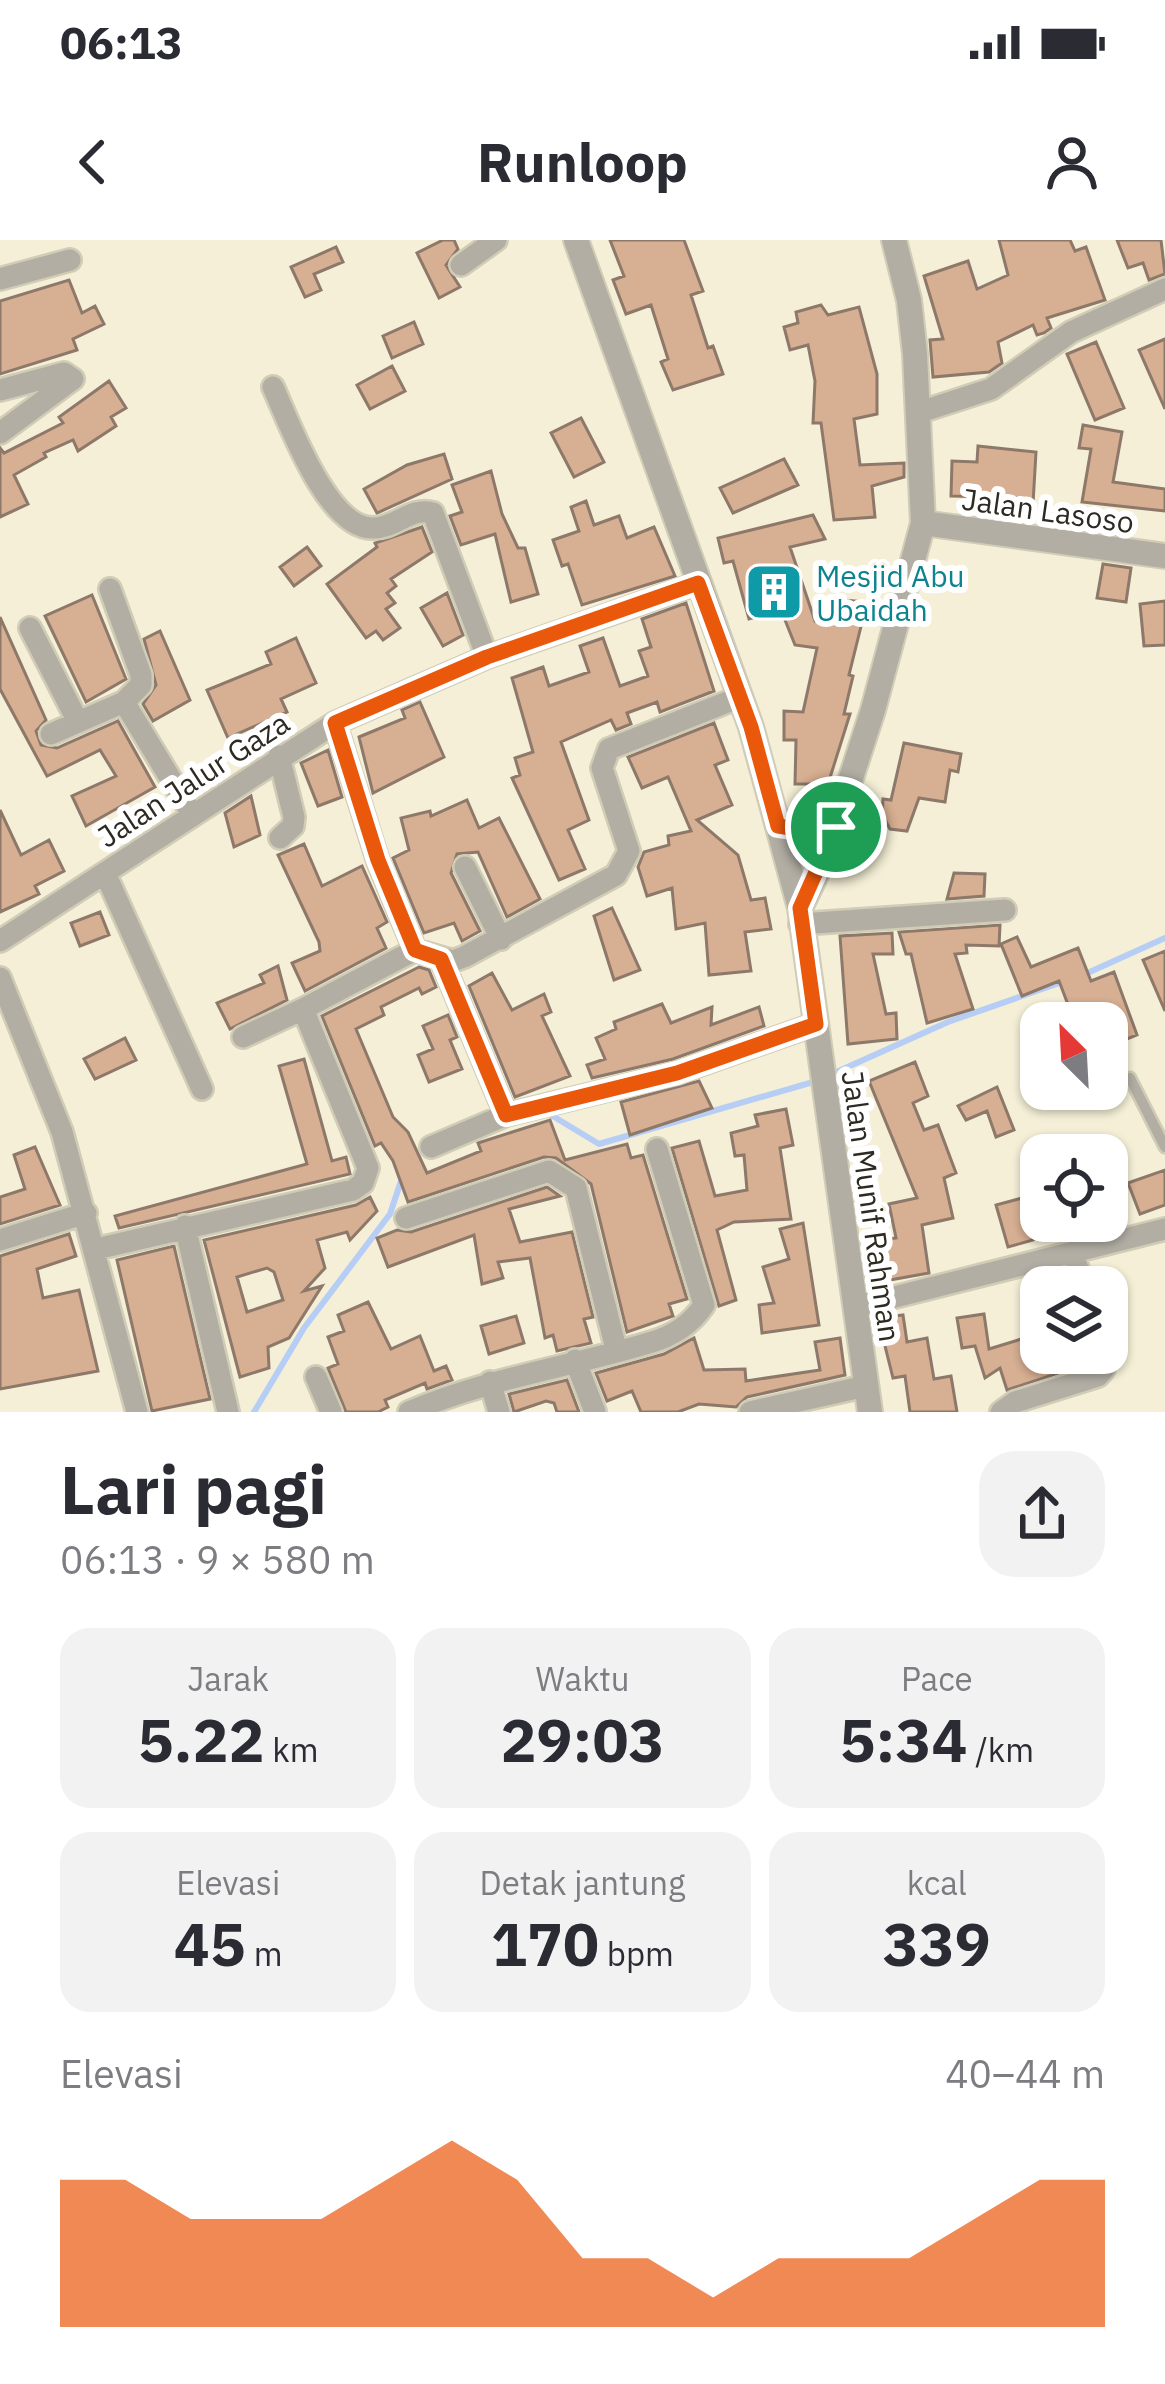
<!DOCTYPE html>
<html lang="id">
<meta charset="utf-8">
<style>
body{margin:0;font-family:"IBM Plex Sans",sans-serif;background:#f2f2f3;color:#2b2b33;height:100vh;display:flex;flex-direction:column;font-size:45px;white-space:nowrap}
*{box-sizing:border-box;margin:0}
p{font-size:39px;color:#7c7c81}
.icon{flex:none;width:66px;height:66px;fill:none;stroke:currentColor;stroke-width:2;stroke-linecap:round;stroke-linejoin:round}
.map{position:relative;height:1172px;overflow:hidden}
.details{display:flex;flex-direction:column;background:#fff;flex:1}
.details>*{flex:none}
.needle{width:78px;rotate:336deg}
.fabs{position:absolute;left:1020px;top:762px;display:grid;gap:24px}
.fabs a{display:grid;place-items:center;width:108px;height:108px;border-radius:24px;background:#fff;box-shadow:0 3px 9px #0004;font-size:60px}
.pin{position:absolute;display:grid;place-items:center;width:102px;height:102px;color:#fff;margin:-51px;border:6px solid #fff;border-radius:50%;box-shadow:0 3px 12px #0007}
.round{display:grid;place-items:center;flex:none;width:126px;height:126px;border-radius:36px;background:#f2f2f3}
.summary{display:flex;align-items:center;justify-content:space-between;height:204px;padding:0 60px}
h1{font-size:66px;font-weight:700;line-height:90px}
.figures{display:grid;grid-template-columns:repeat(3,1fr);gap:18px;height:204px;padding:12px 60px}
.figures div{display:grid;align-content:center;border-radius:30px;background:#f2f2f3;text-align:center}
.figures b{font-size:60px;font-weight:700}
.figures small{font-size:33px;font-weight:400}
.figures p{font-size:33px}
.chart{height:336px;padding:24px 60px}
.chart p{display:flex;justify-content:space-between}
.chart svg{width:100%;height:216px;margin-top:12px;fill:#ea580c;opacity:.7}
.status{display:flex;justify-content:space-between;align-items:center;height:84px;padding:0 60px;background:#fff;direction:ltr}
.status svg{height:33px;fill:currentColor}
header{display:flex;justify-content:space-between;align-items:center;height:156px;padding:0 60px;background:#fff;font-size:54px;font-weight:700}
.map>svg:first-child{display:block}
</style>
<div class="status"><b>06:13</b><svg viewBox="0 0 49 12"><path d="M0 12V9h3v3zM5 12V6h3v6zM10 12V3h3v9zM15 12V0h3v12zM26 1h20v11H26zM47 4h2v5h-2z"/></svg></div>
<header><svg class="icon" aria-label="back" viewBox="0 0 24 24"><path d="M15 5l-7 7 7 7"/></svg>Runloop<svg class="icon" aria-label="person" viewBox="0 0 24 24"><circle cx="12" cy="8" r="4"/><path d="M4 21q1-7 8-7t8 7"/></svg></header>
<div class="map">
<svg width="1165" height="1172" viewBox="0 0 1165 1172">
<rect width="100%" height="100%" fill="#f4efd6"/>
<g fill="none" stroke-linecap="round" stroke-linejoin="round">
<path stroke="#b6cdf5" stroke-width="6" d="M1083,735L1165,698
M832,834L948,782L1065,741
M546,872L599,904L820,840
M254,1172L304,1088L390,974L402,938"/>
</g>
<path fill="#d7af92" stroke="#8d786a" stroke-width="3" fill-rule="evenodd" d="M443,0H454L458,9L446,25L460,47L439,58L417,13Z
M610,0H684L703,51L691,55L708,108L713,106L723,134L673,150L661,122L668,119L651,65L626,74L613,40L624,36Z
M999,0H1070L1075,11L1086,7L1105,60L1047,78L1051,88L1044,93L1037,95L1033,85L998,102L1002,123L989,132L933,137L930,100L943,99L924,36L968,21L977,49L1008,35Z
M1117,0H1161L1165,34L1149,40L1143,23L1128,28Z
M336,7L343,22L314,34L321,50L305,57L291,27Z
M69,40L82,73L95,66L104,84L73,99L77,110L0,134V61Z
M821,65L828,75L859,67L877,134V174L854,179L860,225L904,223V237L872,246L875,277L834,280L821,183H813L815,141L808,105L790,110L784,87L798,83L796,72Z
M414,82L423,104L392,118L383,96Z
M1165,99V169L1139,110Z
M1096,102L1124,168L1095,180L1067,114Z
M392,126L405,151L370,169L357,145Z
M109,141L126,168L111,177L116,186L78,211L73,200L44,213L46,217L14,235L28,264L0,277V208L4,213L63,183L59,177Z
M581,178L604,222L574,237L551,193Z
M1083,185L1122,192L1113,242L1165,249V271L1082,262L1091,209L1079,208Z
M978,206L1036,212L1032,281L993,276L994,257L951,256L952,221L977,222Z
M444,214L452,239L377,273L364,249L407,225Z
M784,219L798,245L733,273L720,248Z
M491,231L502,274L518,308H525L538,354L511,362L495,294L461,305L450,276L462,272L452,245Z
M586,261L594,285L619,276L627,298L654,287L675,336L582,365L568,324L562,326L553,300L579,291L571,267Z
M813,275L825,299L790,307L815,381L841,384L845,360L867,362L849,435L853,436L844,474H850L828,544H795L796,500H784V471L803,472L817,408L795,405L781,370L749,379L733,321L724,323L718,298Z
M422,287L432,312L391,339L396,346L387,353L395,363L386,369L400,388L383,400L376,391L366,398L327,344L377,307L375,303Z
M307,307L321,326L294,346L280,327Z
M1103,324L1131,328L1126,362L1097,358Z
M447,353L463,395L443,406L421,368Z
M92,355L126,439L86,462L45,376Z
M1165,361V405L1144,406L1140,364Z
M686,363L714,451L660,472L657,462L627,473L631,484L616,490L611,480L561,502L589,580L568,590L585,629L559,640L512,538L520,535L515,518L533,512L512,438L543,427L549,446L589,432L580,406L603,398L620,446L648,436L639,411L651,407L642,379Z
M0,377L46,480L36,491L41,505L57,508L118,481L155,547L86,586L72,556L116,536L100,510L47,536L0,449Z
M160,391L190,460L153,481L143,464L156,445L144,399Z
M296,398L316,443L281,459L287,472L228,498L207,450L271,424L266,412Z
M420,462L444,517L373,553L359,497L405,478L402,470Z
M714,483L728,520L715,525L732,565L697,580L738,615L751,660L765,658L771,689L745,692L751,731L709,735L705,683L676,689L672,648L647,656L638,627L644,612L669,605L668,596L691,591L668,537L642,548L628,517Z
M904,503L961,514L958,532L950,530L945,562L919,558L907,591L890,589L882,574L883,559L891,560Z
M328,510L342,557L318,566L301,523Z
M251,556L260,595L234,607L225,573Z
M467,560L479,588L499,578L540,659L507,677L478,612L457,614L451,633L480,691L462,701L454,683L424,693L393,618L409,610L401,578L430,571L431,576Z
M0,570L21,615L49,600L64,631L35,646L39,654L0,672Z
M304,604L322,646L362,626L387,682L377,688L386,708L305,751L292,723L320,711L319,702L278,615Z
M954,633L985,634L984,656L947,659Z
M612,668L640,730L614,740L594,676Z
M100,672L109,695L80,706L71,683Z
M1000,685L999,706L966,705L967,713L955,714L973,769L927,783L911,714H906L899,692Z
M892,693L893,714H873L886,774L896,773L897,799L848,804L840,696Z
M1017,697L1031,727L1078,708L1091,741L1114,732L1137,795L1107,807V783H1075L1059,741L1022,756L1001,704Z
M1165,711V771L1143,720Z
M278,726L287,760L230,789L217,763L264,743L260,735Z
M419,727L429,730L436,747L422,754L419,748L381,767L384,775L356,789L393,877L408,892L427,933L481,911L478,903L550,880L565,920L627,904L631,918L643,915L687,1059L669,1064L673,1076L627,1092L591,944L556,918L544,917L408,962L393,921L381,903L375,906L322,776Z
M492,733L512,770L544,754L551,772L542,776L570,836L515,857L469,746Z
M662,764L671,783L712,767L711,785L759,767L764,786L673,819L592,838L587,825L605,819L596,798L616,789L614,782Z
M448,775L457,797L450,800L462,829L429,842L418,815L433,809L423,786Z
M125,798L136,820L95,839L84,819Z
M304,819L332,921L346,917L350,934L119,988L115,976L307,924L279,826Z
M915,822L928,856L913,863L924,890L938,885L956,933L944,938L953,978L922,985L929,1033L879,1042L873,1001L896,998L889,964L917,958L869,841Z
M699,841L712,868L630,895L621,862Z
M997,847L1014,890L996,897L987,871L966,880L958,866Z
M786,869L793,905L780,908L791,979L734,982L717,990L736,1060L719,1066L672,908L699,901L715,956L747,950L744,915L735,916L731,893L758,886L755,875Z
M35,907L60,965L0,984V957L25,949L14,915Z
M1165,930V965L1140,974L1128,943Z
M547,947L560,956L509,969L520,1002L572,992L593,1077L584,1079L591,1103L557,1111L553,1095L545,1098L530,1018L498,1022L503,1038L482,1044L474,995L388,1027L377,998L397,990L411,992Z
M1041,953V990L1031,993L1033,1000L1008,1007L996,965Z
M370,957L377,971L350,1000L347,992L317,1000L325,1028L304,1051L322,1046L289,1098L268,1107L269,1128L240,1137L204,1000L356,965ZM267,1028L274,1032L283,1060L247,1072L237,1037Z
M803,983L819,1085L762,1093L759,1065L774,1063L763,1027L789,1019L780,989Z
M69,994L76,1016L37,1029L43,1058L79,1050L98,1131L0,1149V1016Z
M174,1006L210,1159L152,1171L117,1020Z
M368,1062L391,1109L420,1096L434,1131L446,1126L452,1140L427,1149L425,1143L385,1160L388,1167L378,1172H346L328,1128L338,1124L328,1097L344,1091L338,1075Z
M984,1074L989,1109L1041,1093V1113H1082L1086,1124L1007,1150L1000,1128L985,1138L975,1106L962,1108L957,1078Z
M903,1075L907,1102L927,1098L934,1139L951,1136L957,1172H910L905,1136L893,1138L878,1078Z
M516,1076L524,1103L489,1114L481,1086Z
M694,1098L704,1130L745,1129L746,1141L820,1130L815,1102L840,1098L845,1135L747,1157L736,1167L699,1164L678,1172H641L632,1151L607,1161L596,1133L664,1114Z
M567,1140L579,1172H557L554,1163L546,1161L514,1172L509,1154Z"/>
<g fill="none" stroke-linecap="round" stroke-linejoin="round">
<g stroke="#d0ccb5" stroke-width="15">
<path id="service" d="M1130,838L1165,907"/>
</g>
<g stroke="#d0ccb5" stroke-width="26">
<path id="minor" d="M461,25L496,0
M0,39L70,20
M273,147C289,182 327,288 372,288C395,289 411,266 433,273L487,417
M0,150L64,133L73,139L0,193
M917,173L991,149L1071,92L1165,49
M110,349L141,435V445L124,462
M30,388L77,480
M335,483L378,621L415,710
M51,494L124,462L192,574
M279,516L294,577L293,586L280,598
M465,627L501,699
M105,633L202,849
M800,684L1005,670
M0,701L335,483L487,417L699,343
M441,719L506,875
M0,738L62,892L137,1172
M243,797L303,769
M431,907L506,875L677,833L816,784
M406,978L549,931L576,948L616,1109
M185,986L228,1172
M0,1000L86,973
M96,1009L353,950L363,943L368,928L303,769L415,710L453,721L464,717L616,635L629,611L602,528L609,509L740,457
M1073,1014L1084,1047
M855,1067L1165,989
M575,1120L595,1172
M316,1137L331,1172
M490,1142L499,1172
M409,1172C488,1138 571,1127 652,1102C673,1096 692,1083 704,1065L657,909
M750,1172L866,1146
M1001,1172L1015,1162L1098,1136L1104,1129L1103,1113"/>
</g>
<g stroke="#d0ccb5" stroke-width="28">
<path id="tertiary" d="M576,0L751,487L800,668
M923,283L1165,316
M778,586L810,591L836,587
M870,1172L800,668L827,612L873,470L923,283L915,114L909,60L894,0"/>
</g>
<use href="#service" stroke="#b2aea4" stroke-width="10"/>
<use href="#minor" stroke="#b2aea4" stroke-width="21"/>
<use href="#tertiary" stroke="#b2aea4" stroke-width="24"/>
</g>
<g fill="none" stroke-linecap="round" stroke-linejoin="round">
<g stroke="#fff" stroke-width="24">
<path id="route" d="M698,343L751,487L778,586L810,591L836,587L800,668L816,784L677,833L506,875L441,719L415,710L378,620L335,483L487,417Z"/>
</g>
<use href="#route" stroke="#ea580c" stroke-width="15"/>
</g>
<defs>
<g id="building-square" transform="scale(3)"><rect x="-9" y="-9" width="18" height="18" rx="4" fill="#0f9aa8" stroke="#fff"/><path d="M-4-6H4V6H1V3H-1V6H-4ZM-2.5-4.3h1.7v1.8h-1.7ZM.8-4.3h1.7v1.8H.8ZM-2.5-1h1.7V.8h-1.7ZM.8-1h1.7V.8H.8Z" fill="#fff"/></g>
</defs>
<g fill-rule="evenodd">
<use href="#building-square" x="774" y="352"/>
</g>
<g text-anchor="middle" dominant-baseline="central" stroke-width="12" stroke-linejoin="round" paint-order="stroke">
<g font-size="30" fill="#2c2a21" stroke="#fff">
<text transform="translate(1048 270) rotate(8)">Jalan Lasoso</text>
<text transform="translate(193 539) rotate(-33)">Jalan Jalur Gaza</text>
<text transform="translate(872 966) rotate(82)">Jalan Munif Rahman</text>
</g>
<g font-size="30" fill="#0d838f" stroke="#fff" text-anchor="start">
<text x="816" y="335">Mesjid Abu<tspan x="816" dy="34">Ubaidah</tspan></text>
</g>
</g>
</svg>
<div class="fabs">
<a><svg class="needle" viewBox="-14 -14 28 28"><path d="M0-13l5 13h-10z" fill="#e53935"/><path d="M0 13l5-13h-10z" fill="#7c7c81"/></svg></a>
<a><svg class="icon" aria-label="locate" viewBox="0 0 24 24"><circle cx="12" cy="12" r="6"/><path d="M12 2v4M12 18v4M2 12h4M18 12h4"/></svg></a>
<a><svg class="icon" aria-label="layers" viewBox="0 0 24 24"><path d="M12 4l9 5-9 5-9-5zM3 14l9 5 9-5"/></svg></a>
</div>
<div class="pin" style="left:836px;top:587px;background:#1e9e55"><svg class="icon" aria-label="arrive" viewBox="0 0 24 24"><path d="M6 21V4h12l-3 4 3 4H6"/></svg></div>
</div>
<section class="details">
<div class="summary"><div><h1>Lari pagi</h1><p>06:13 · 9 × 580 m</p></div><a class="round"><svg class="icon" aria-label="share" viewBox="0 0 24 24"><path d="M12 15V3M7 8l5-5 5 5M5 13v7h14v-7"/></svg></a></div>
<div class="figures">
<div><p>Jarak</p><b>5.22<small> km</small></b></div>
<div><p>Waktu</p><b>29:03</b></div>
<div><p>Pace</p><b>5:34<small> /km</small></b></div>
</div>
<div class="figures">
<div><p>Elevasi</p><b>45<small> m</small></b></div>
<div><p>Detak jantung</p><b>170<small> bpm</small></b></div>
<div><p>kcal</p><b>339</b></div>
</div>
<div class="chart"><p><span>Elevasi</span>40–44 m</p>
<svg viewBox="0 0 160 44" preserveAspectRatio="none"><path d="M0 44V14L10 14L20 22L30 22L40 22L50 14L60 6L70 14L80 30L90 30L100 38L110 30L120 30L130 30L140 22L150 14L160 14V44z"/></svg>
</div>
</section>
